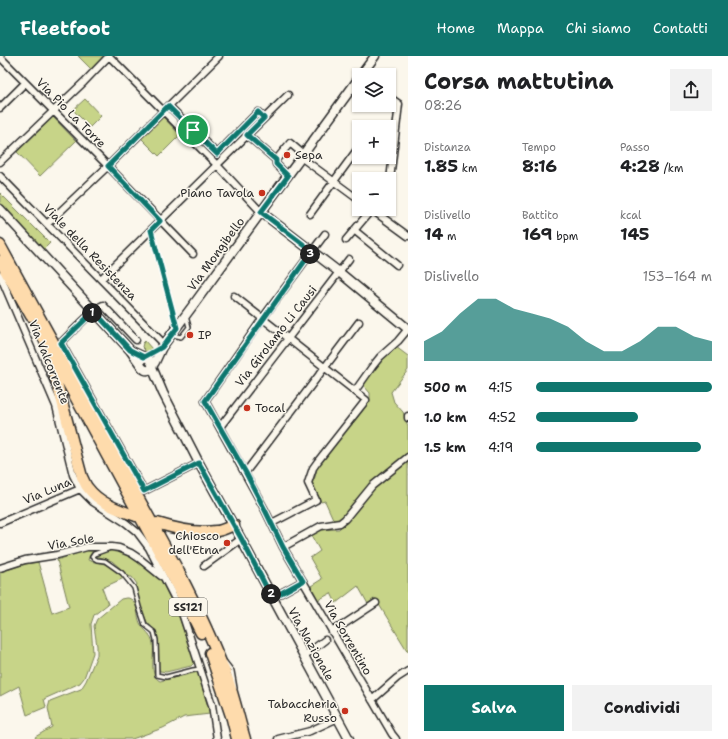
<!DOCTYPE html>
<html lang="it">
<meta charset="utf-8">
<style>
body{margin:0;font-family:"Shantell Sans",sans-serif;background:#f2f2f2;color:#202124;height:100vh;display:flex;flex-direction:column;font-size:15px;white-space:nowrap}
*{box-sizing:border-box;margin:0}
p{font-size:13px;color:#757577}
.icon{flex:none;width:22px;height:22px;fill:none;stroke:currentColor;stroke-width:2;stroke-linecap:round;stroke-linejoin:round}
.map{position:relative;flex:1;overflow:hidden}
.panel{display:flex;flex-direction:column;background:#fff;width:320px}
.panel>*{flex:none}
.buttons{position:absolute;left:352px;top:12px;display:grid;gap:8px}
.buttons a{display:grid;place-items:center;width:44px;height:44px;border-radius:0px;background:#fff;box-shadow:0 1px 3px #0004;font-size:20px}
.pin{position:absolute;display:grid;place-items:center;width:34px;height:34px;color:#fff;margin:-17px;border:2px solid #fff;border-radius:50%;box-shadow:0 1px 4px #0007}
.km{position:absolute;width:20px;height:20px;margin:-10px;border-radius:50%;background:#222;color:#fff;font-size:11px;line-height:20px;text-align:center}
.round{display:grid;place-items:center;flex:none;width:42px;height:42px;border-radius:0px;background:#f2f2f2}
.overview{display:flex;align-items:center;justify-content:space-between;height:68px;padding:0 16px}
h1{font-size:22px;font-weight:700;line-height:30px}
.metrics{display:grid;grid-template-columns:repeat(3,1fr);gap:6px;height:68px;padding:4px 16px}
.metrics div{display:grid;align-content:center}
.metrics b{font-size:17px;font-weight:700}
.metrics small{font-size:11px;font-weight:400}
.metrics p{font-size:11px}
.chart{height:112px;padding:8px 16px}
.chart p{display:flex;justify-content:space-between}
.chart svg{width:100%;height:72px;margin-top:4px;fill:#0f766e;opacity:.7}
.cta{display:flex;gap:8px;margin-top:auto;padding:8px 16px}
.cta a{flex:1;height:46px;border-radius:0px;background:#0f766e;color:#fff;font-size:16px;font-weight:700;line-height:46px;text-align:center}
.cta a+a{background:#f2f2f2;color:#202124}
ul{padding:0 16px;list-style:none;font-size:13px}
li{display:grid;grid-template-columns:64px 48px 1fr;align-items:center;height:30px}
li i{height:10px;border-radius:5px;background:#0f766e}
header{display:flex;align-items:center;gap:24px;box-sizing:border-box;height:56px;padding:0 20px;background:#0f766e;color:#fff}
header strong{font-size:19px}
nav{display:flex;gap:22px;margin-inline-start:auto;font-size:14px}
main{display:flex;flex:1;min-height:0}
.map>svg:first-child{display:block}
</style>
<header>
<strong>Fleetfoot</strong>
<nav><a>Home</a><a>Mappa</a><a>Chi siamo</a><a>Contatti</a></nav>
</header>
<main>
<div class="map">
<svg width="408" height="683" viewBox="0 0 408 683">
<rect width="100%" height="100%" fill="#fbf7ec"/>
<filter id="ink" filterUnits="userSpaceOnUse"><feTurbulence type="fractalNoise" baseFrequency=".025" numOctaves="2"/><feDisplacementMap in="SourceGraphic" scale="8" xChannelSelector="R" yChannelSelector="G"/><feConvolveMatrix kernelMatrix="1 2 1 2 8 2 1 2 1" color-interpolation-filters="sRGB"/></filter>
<g filter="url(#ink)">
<path fill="#c7d488" stroke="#79805a" d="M78,0H104L91,13Z
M85,43L101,60L90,71L73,54Z
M53,61L76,85L40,120L17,96Z
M163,61L180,79L159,100L141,82Z
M0,137L50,187L43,194L0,148Z
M145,285L152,293L150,295L144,296L145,294L142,291L143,287Z
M396,291L408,300V314L391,336L394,346L403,356L406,365L408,370V397L404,402L367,432L341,462L338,464L334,465L325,445L321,446L312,427L315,421L317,412L334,388L356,363L370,345V337L364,330C369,314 383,302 396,291Z
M408,405V596L375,542L368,548L358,530L336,547L331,537L318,544L311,530L322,523L310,502L320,495L311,479L321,474L339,473L378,428Z
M104,492C97,494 90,495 88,504C92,506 96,506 101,507C111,509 117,516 124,522L102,532L108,548L94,559L91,568L93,597L84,622L80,627L44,643L46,651L27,659L19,630L0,640V516L25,508L38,506L52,557L69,551L57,504L90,493Z
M112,493L116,494L132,500L160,522L178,558L195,606L191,610L166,616L160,615L158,612V585L156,576L147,566L142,555L136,531L137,528L132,521H130L112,505L96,500L102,497Z
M126,542C129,542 132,543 134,546C138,552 137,560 140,567C144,575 152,578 153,588C155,600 148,619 160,625L198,616L210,658L184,661L163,672L132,683H36L35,681L52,671L48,652L50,645L81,633L86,625L97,599V590L94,570L97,563L121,543Z"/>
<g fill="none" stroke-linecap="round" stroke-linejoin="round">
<g stroke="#2b2b2b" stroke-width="6">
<path id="service" d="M173,279L181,281L189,271L186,260
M108,493L94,498L92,501L97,504L105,505L122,517L134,532L139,551L145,569L154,576L156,584L157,619L166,621L193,614L200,613
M225,606L232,615L235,632"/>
</g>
<g stroke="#2b2b2b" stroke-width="9">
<path id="minor" d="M109,0L217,109L261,156
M0,1L108,110L193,198
M389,41L399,48L389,132
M169,50L217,98L258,56L264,62
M0,52L25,27
M247,79L276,104V108L288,120
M302,102L359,144
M276,104L290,87L304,99
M0,106L84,26L109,0
M0,120L164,288
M371,153L408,180
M310,158L359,91
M47,168L108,110L219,0
M354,174L397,209
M325,178L262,263L205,345L265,454L283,491L392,678L396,683
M346,184L372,153
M0,219L56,350L73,419L80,433L93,446L126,467L137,476L149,492L182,557L212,649L217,683
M101,223L288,39
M234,240L366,344L318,405L313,412L308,427L316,444L272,467
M136,284L103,249C94,252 69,279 61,287L144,435L199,407
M355,335L372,311L380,301L398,285L408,273
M408,360V362
M220,371L349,203
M245,417L359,266
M0,467L80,433
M283,491L321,470L340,467L345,463L372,430L408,401
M204,510L241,483
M0,512L25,504L57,499L87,491H112L119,492L131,497L140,503L161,520
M272,542L303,525
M332,576L376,547
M304,600L325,584
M372,644L397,622L408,615
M278,683L310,675L338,662"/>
</g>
<g stroke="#2b2b2b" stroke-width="11">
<path id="tertiary" d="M361,19L375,0
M0,153L130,294L140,308
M261,156L339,216L408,273
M131,295L144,301L148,302L153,309C149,319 140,313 140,305L144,301
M153,309L155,306L162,291L194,248L359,22
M152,311L163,337L200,409L241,483L349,683"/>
</g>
<g stroke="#2b2b2b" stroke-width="13">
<path id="primary" d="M0,189L179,516C197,551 214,587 228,624C235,644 239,663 245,683
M0,205L31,260
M39,274L172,520L201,577
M50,306L53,312L82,421C84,424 85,429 88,432C99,447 119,454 136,460
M157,467C176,473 196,478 216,475C222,475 228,471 234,469
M210,597L232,663L237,683"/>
</g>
<path stroke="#2b2b2b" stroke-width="1" stroke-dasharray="3 3" stroke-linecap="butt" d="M153,180L174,262"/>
<use href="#service" stroke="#fbf7ec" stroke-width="3"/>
<use href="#minor" stroke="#fbf7ec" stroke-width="6"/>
<use href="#tertiary" stroke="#fbf7ec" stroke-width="8"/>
<use href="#primary" stroke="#fedbac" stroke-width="10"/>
</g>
</g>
<g fill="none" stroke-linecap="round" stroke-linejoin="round" filter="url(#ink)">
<g stroke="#fff" stroke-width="8">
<path id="route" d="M168,50L217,98L258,56L264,62L247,79L276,104V108L288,120L261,156L312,195L205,345L246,417L265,454L283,491L303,525L272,542L241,482L199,407L144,435L61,287L94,255L130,294L144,301L162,291L177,272L151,174L160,165L108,110Z"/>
</g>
<use href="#route" stroke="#0f766e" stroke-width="5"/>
</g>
<g fill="#c8321e" stroke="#fbf7ec" stroke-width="1.5">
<circle cx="287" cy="99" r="4"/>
<circle cx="262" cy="137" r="4"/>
<circle cx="190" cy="279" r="4"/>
<circle cx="247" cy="352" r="4"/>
<circle cx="227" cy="487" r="4"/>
<circle cx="345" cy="655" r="4"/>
</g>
<g text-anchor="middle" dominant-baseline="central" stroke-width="3" stroke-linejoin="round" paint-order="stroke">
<rect fill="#fbf7ec" stroke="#696865" stroke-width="1" x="169" y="542" width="38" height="18" rx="3"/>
<g font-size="11" font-weight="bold" fill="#2b2b2b">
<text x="188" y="551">SS121</text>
</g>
<g font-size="12" fill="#2b2b2b" stroke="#fbf7ec">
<text transform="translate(71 57) rotate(45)">Via Pio La Torre</text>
<text transform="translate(90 196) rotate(46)">Viale della Resistenza</text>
<text transform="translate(216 198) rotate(-54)">Via Mongibello</text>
<text transform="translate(276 280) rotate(-52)">Via Girolamo Li Causi</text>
<text transform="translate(49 306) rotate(68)">Via Valcorrente</text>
<text transform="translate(47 435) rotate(-23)">Via Luna</text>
<text transform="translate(71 486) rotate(-10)">Via Sole</text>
<text transform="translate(348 582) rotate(60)">Via Sorrentino</text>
<text transform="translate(311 588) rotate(61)">Via Nazionale</text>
</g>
<g font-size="12" fill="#2b2b2b" stroke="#fbf7ec" text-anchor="start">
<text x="295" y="99">Sepa</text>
<text x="254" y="137" text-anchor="end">Piano Tavola</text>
<text x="198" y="279">IP</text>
<text x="255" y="352">Tocal</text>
<text x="219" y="480" text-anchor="end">Chiosco<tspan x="219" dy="14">dell'Etna</tspan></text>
<text x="337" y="648" text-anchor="end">Tabaccheria<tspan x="337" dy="14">Russo</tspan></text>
</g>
</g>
</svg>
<div class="buttons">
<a><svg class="icon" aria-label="layers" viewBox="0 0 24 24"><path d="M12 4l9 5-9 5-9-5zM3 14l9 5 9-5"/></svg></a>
<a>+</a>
<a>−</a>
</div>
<div class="pin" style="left:193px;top:74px;background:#1e9e55"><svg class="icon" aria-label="arrive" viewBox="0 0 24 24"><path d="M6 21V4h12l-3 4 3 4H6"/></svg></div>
<b class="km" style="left:92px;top:257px">1</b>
<b class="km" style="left:271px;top:538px">2</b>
<b class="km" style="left:310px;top:198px">3</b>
</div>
<section class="panel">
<div class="overview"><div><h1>Corsa mattutina</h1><p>08:26</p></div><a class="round"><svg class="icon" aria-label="share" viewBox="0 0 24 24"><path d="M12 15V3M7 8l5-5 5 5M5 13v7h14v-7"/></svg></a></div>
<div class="metrics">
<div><p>Distanza</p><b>1.85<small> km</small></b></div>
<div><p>Tempo</p><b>8:16</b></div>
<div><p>Passo</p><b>4:28<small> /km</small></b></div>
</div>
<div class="metrics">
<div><p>Dislivello</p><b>14<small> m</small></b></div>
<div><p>Battito</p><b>169<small> bpm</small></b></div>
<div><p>kcal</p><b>145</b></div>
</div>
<div class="chart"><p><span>Dislivello</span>153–164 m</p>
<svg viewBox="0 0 160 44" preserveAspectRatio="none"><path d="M0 44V32L10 26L20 15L30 6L40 6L50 12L60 15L70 18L80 23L90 32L100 38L110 38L120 32L130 23L140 23L150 29L160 32V44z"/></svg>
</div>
<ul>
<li><b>500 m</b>4:15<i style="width:100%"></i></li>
<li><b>1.0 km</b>4:52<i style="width:58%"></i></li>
<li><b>1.5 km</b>4:19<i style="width:94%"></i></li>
</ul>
<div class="cta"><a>Salva</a><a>Condividi</a></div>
</section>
</main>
